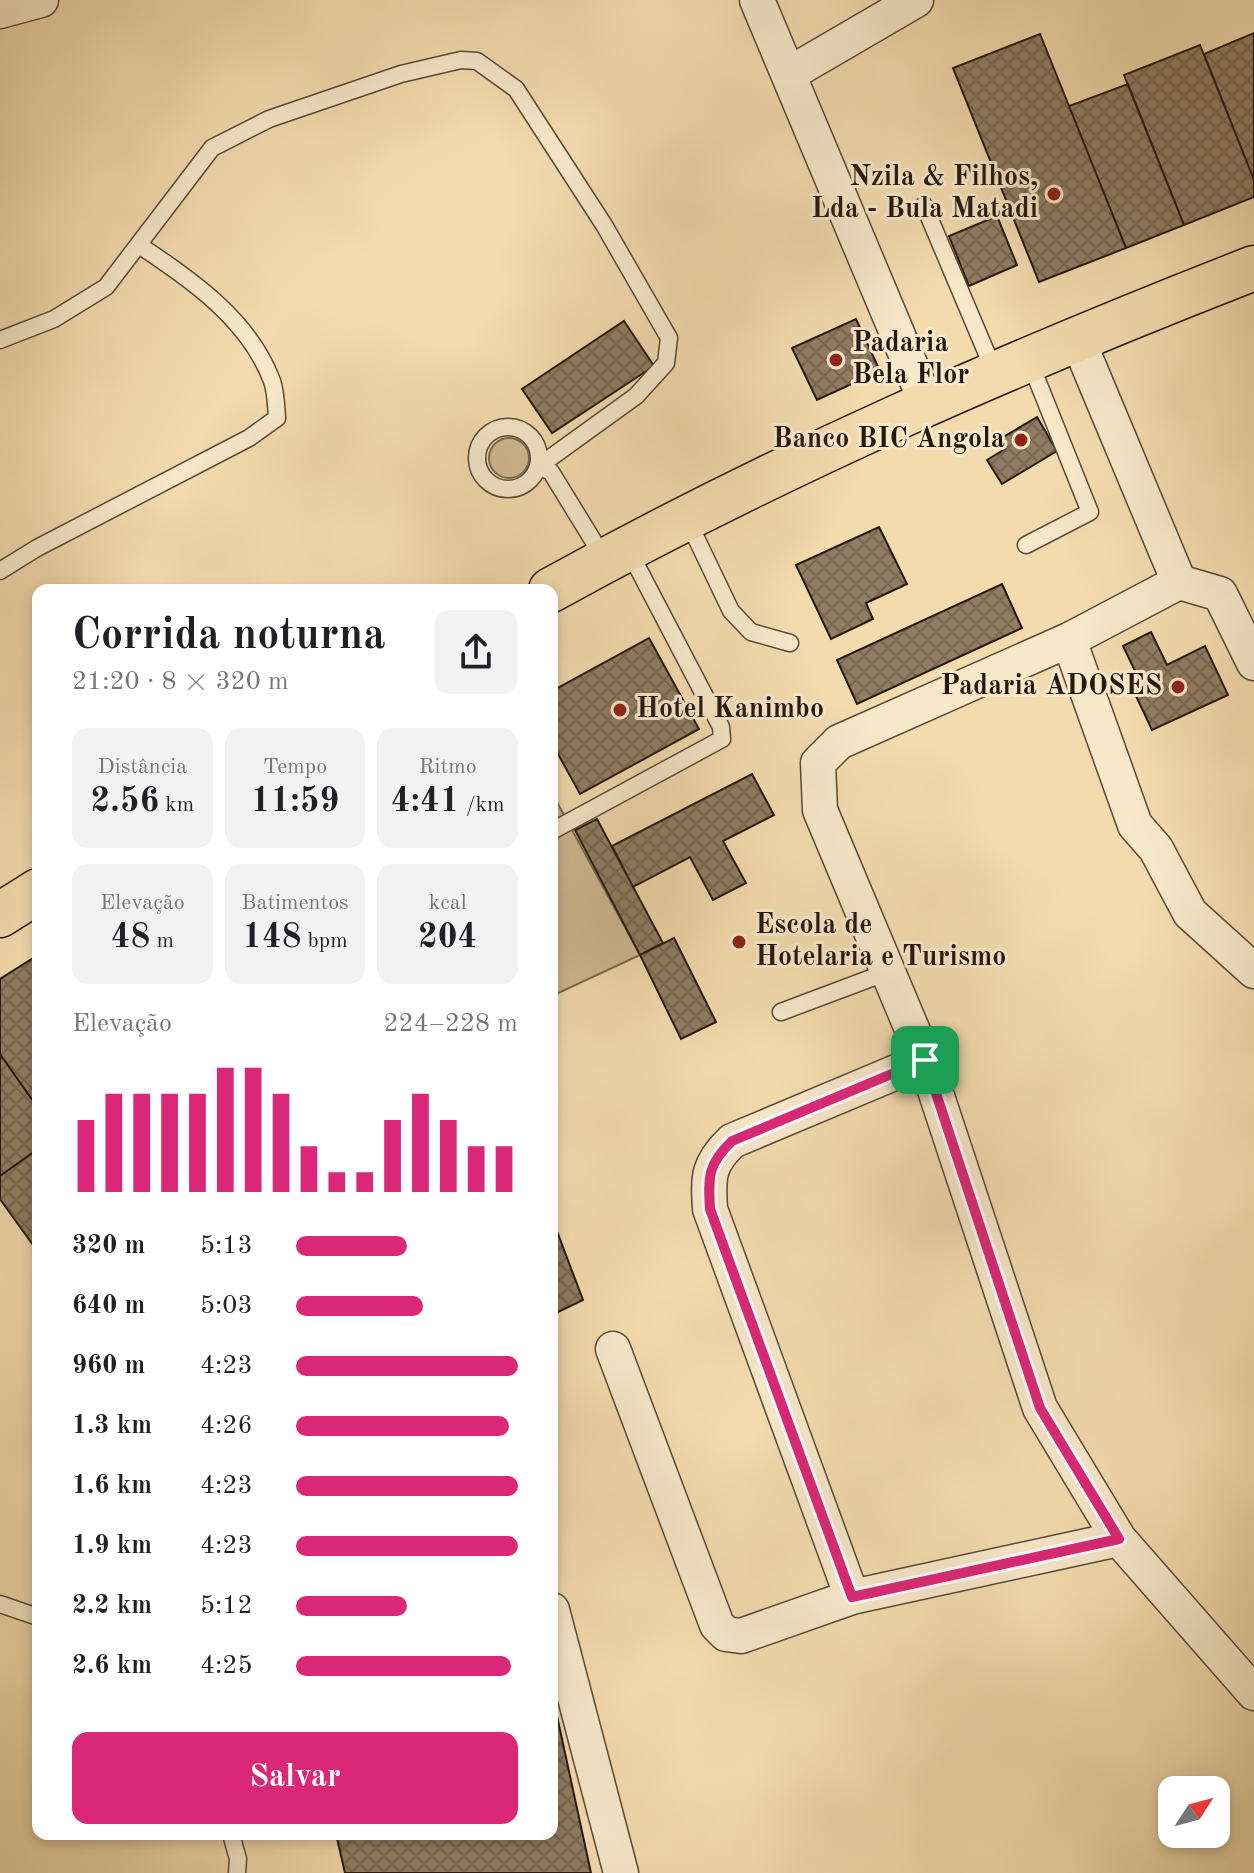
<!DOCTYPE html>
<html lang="pt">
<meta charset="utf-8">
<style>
body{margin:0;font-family:"Old Standard TT",serif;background:#f2f2f2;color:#202124;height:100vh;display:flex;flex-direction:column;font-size:30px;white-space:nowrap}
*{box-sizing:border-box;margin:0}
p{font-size:26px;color:#757577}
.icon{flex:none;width:44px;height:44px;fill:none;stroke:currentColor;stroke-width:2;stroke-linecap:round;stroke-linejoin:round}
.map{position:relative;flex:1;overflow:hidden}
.panel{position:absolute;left:32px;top:584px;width:526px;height:1256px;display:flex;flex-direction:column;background:#fff;border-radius:16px;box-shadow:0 4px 12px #0003}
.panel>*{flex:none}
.needle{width:52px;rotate:54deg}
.tools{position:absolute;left:1158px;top:1776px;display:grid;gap:16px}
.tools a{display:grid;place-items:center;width:72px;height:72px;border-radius:16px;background:#fff;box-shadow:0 4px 12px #0003;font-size:40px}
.pin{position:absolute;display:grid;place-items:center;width:68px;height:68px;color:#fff;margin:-34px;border-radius:16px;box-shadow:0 4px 12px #0006}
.round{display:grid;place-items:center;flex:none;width:84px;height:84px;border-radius:16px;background:#f2f2f2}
.headline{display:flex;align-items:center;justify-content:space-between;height:136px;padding:0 40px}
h1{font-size:44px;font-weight:700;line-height:60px}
.metrics{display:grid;grid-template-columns:repeat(3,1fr);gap:12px;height:136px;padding:8px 40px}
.metrics div{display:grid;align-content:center;border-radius:16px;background:#f2f2f2;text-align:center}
.metrics b{font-size:34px;font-weight:700}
.metrics small{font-size:22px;font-weight:400}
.metrics p{font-size:22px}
.chart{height:224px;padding:16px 40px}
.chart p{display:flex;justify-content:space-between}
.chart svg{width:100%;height:144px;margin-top:8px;stroke:#db2777;stroke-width:6}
.action{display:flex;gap:16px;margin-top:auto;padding:16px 40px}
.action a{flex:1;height:92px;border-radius:16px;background:#db2777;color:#fff;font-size:32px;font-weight:700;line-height:92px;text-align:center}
ul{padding:0 40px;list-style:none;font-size:26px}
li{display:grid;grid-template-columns:128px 96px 1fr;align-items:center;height:60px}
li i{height:20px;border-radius:10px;background:#db2777}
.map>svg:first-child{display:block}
</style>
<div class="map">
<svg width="1254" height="1873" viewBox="0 0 1254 1873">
<defs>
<pattern id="building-cross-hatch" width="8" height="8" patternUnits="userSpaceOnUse" patternTransform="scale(2)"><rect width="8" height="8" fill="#917d63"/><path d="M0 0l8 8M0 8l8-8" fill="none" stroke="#766550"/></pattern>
</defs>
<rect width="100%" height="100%" fill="#f3dbae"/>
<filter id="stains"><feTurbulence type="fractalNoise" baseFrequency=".0025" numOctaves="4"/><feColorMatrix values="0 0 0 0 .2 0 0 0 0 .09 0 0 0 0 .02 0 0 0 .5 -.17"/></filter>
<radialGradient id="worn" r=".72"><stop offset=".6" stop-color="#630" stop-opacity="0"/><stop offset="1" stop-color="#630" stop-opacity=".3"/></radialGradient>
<path fill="#d0ba93" stroke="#7b6952" stroke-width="2" d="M489 458a20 20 0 1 1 40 0a20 20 0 1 1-40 0Z
M552,793L640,955L552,996Z"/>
<path fill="url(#building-cross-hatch)" stroke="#261811" stroke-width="2" d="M1254,33V180L1204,54Z
M1040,34L1126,248L1039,282L953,68Z
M1200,45L1254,180V197L1184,225L1124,75Z
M1128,84L1184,225L1126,248L1069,106Z
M997,216L1017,265L969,286L949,236Z
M856,319L880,371L817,400L792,348Z
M624,321L654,366L552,433L522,389Z
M1037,417L1057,451L1002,484L987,460L1005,449L1000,439Z
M879,527L907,584L866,603L873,619L831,639L796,565Z
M1002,584L1022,628L857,704L837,660Z
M1151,632L1167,665L1205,646L1228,695L1152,730L1128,679L1137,675L1123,646Z
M649,638L699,729L580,794L552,743V691Z
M752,774L774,815L723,841L746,883L713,900L690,857L633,887L612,846Z
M597,819L663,943L640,955L575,830Z
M674,938L716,1022L681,1039L640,955Z
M38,955V1108L0,1054V979Z
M0,1054L38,1108V1149L0,1176Z
M38,1149V1252L0,1199V1176Z
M552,1218L583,1300L552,1315Z
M552,1693L591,1873H345L336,1834H552Z"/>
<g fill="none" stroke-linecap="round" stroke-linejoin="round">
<g stroke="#594938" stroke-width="19">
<path id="service" d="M924,205L995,373
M0,340L54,319L106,287L212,148L269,119L401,74L461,60L477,61L516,89L604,225L669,338L666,363L636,396L539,466L551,472L605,560
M477 458a31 31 0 1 1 62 0a31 31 0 1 1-62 0Z
M687,519L731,611L751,632L790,643
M1026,545L1090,512L1029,360
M0,571L37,548L249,438L277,418C276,406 276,392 272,381C249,319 191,280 139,245
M552,831L722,739L721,727L629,551
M781,1012L890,971
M0,1604L38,1617
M231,1834L238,1859L237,1873"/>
</g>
<g stroke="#594938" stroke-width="37">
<path id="minor" d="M757,0L926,402
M0,11L41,0
M789,74L916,0
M1077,338L1179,582L1220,594L1254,663
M1179,582L1069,640L839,742L818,763L820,810L925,1060L1040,1408L1119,1539L1254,1693
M1069,640L1135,825L1156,849L1190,913L1254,971
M613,1349L717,1625L726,1634L741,1636L852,1597L1119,1539
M852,1597L710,1209C708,1176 708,1164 732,1141L925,1060
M552,1610L621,1873"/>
</g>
<g stroke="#261811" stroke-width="47">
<path id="primary" d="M551,590C777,465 1013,362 1254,268
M0,915L38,891"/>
</g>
<use href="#service" stroke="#f7e8ca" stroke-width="16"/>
<use href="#minor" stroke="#f7e8ca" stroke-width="34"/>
<use href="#primary" stroke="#f3dbae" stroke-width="44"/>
</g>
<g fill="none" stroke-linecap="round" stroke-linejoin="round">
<g stroke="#fff" stroke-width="16">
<path id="route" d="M925,1060L1040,1408L1119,1539L852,1597L710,1209C708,1176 708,1164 732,1141Z"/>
</g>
<use href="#route" stroke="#db2777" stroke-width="10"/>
</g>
<g fill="#8f2418" stroke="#f7e8ca" stroke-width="3">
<circle cx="1054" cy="194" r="8"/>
<circle cx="836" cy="360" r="8"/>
<circle cx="1021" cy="440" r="8"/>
<circle cx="1178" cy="687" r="8"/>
<circle cx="620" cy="710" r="8"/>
<circle cx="739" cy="942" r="8"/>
</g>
<g text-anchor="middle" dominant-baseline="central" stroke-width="6" stroke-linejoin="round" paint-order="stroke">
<g font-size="28" font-weight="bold" fill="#261811" stroke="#f7e8ca" text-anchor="end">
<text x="1038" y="178">Nzila &amp; Filhos,<tspan x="1038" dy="32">Lda - Bula Matadi</tspan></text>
<text x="852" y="344" text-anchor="start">Padaria<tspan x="852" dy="32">Bela Flor</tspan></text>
<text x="1005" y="440">Banco BIC Angola</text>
<text x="1162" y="687">Padaria ADOSES</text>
<text x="636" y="710" text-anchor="start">Hotel Kanimbo</text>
<text x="755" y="926" text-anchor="start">Escola de<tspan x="755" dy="32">Hotelaria e Turismo</tspan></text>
</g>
</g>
<rect width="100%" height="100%" filter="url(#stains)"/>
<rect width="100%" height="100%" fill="url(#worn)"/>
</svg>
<div class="tools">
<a><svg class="needle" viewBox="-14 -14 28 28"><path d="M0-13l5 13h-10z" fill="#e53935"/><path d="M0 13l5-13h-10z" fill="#757577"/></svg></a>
</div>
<div class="pin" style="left:925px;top:1060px;background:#1e9e55"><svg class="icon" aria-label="arrive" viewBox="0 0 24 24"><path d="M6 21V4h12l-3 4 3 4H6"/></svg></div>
<section class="panel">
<div class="headline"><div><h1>Corrida noturna</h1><p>21:20 · 8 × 320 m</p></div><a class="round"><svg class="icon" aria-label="share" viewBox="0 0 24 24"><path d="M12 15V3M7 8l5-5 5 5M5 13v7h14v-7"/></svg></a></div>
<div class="metrics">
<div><p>Distância</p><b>2.56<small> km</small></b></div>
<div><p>Tempo</p><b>11:59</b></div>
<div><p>Ritmo</p><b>4:41<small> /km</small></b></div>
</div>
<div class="metrics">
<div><p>Elevação</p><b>48<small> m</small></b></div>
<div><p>Batimentos</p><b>148<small> bpm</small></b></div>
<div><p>kcal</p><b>204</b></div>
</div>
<div class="chart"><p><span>Elevação</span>224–228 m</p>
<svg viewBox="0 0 160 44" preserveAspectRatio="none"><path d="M5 44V22M15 44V14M25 44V14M35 44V14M45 44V14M55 44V6M65 44V6M75 44V14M85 44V30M95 44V38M105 44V38M115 44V22M125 44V14M135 44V22M145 44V30M155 44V30"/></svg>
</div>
<ul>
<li><b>320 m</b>5:13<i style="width:50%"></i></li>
<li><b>640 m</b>5:03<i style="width:57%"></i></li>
<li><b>960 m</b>4:23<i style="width:100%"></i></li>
<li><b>1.3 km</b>4:26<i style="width:96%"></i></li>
<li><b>1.6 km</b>4:23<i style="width:100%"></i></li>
<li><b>1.9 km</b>4:23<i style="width:100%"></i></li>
<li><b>2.2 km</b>5:12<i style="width:50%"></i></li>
<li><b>2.6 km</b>4:25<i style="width:97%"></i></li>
</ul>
<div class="action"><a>Salvar</a></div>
</section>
</div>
